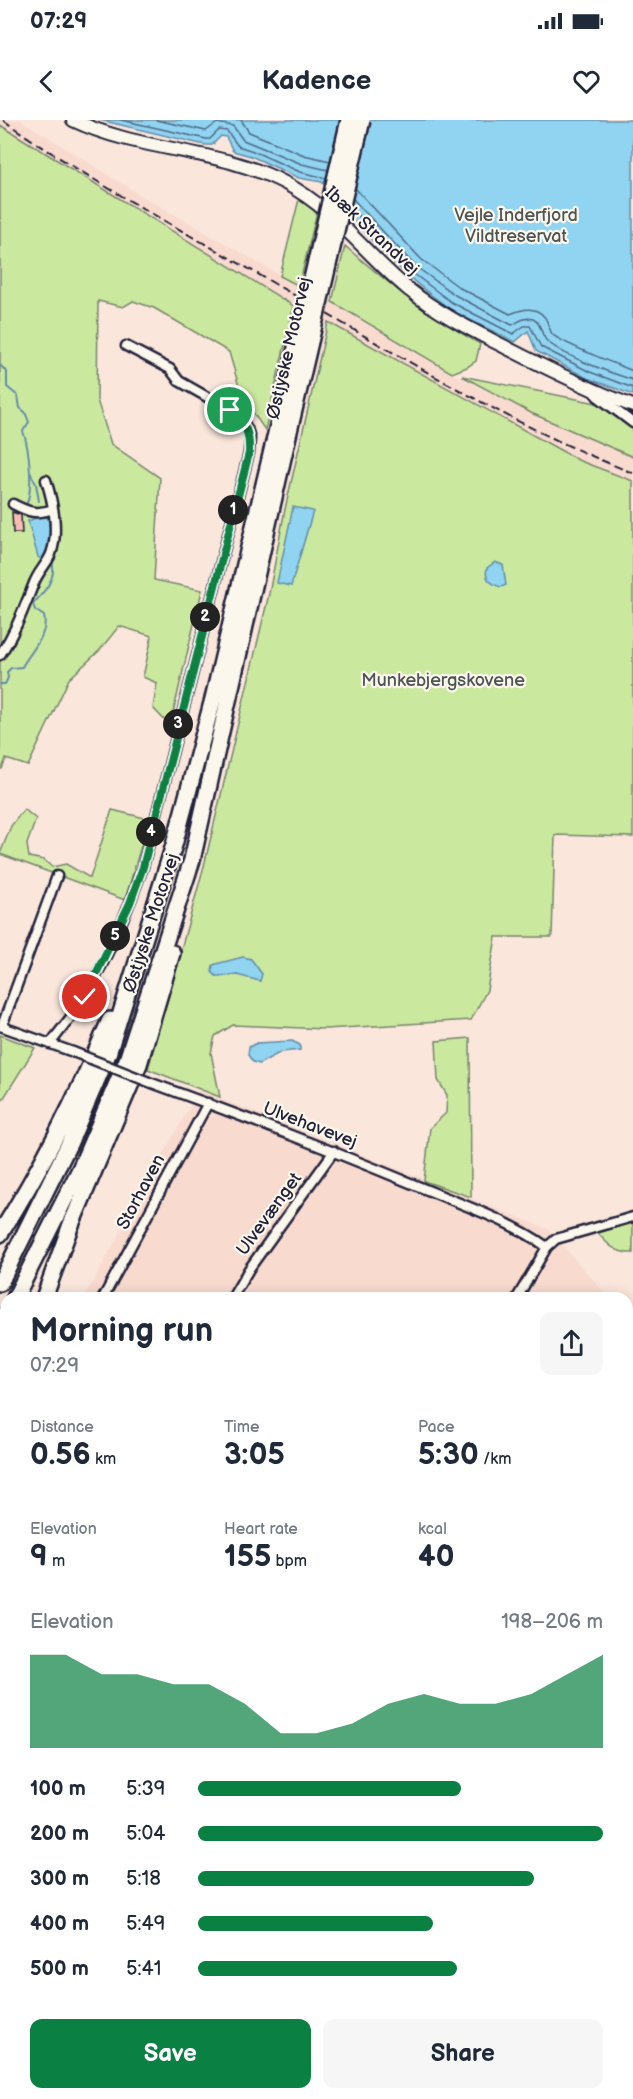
<!DOCTYPE html>
<meta charset="utf-8">
<style>
body{margin:0;font-family:"Balsamiq Sans",sans-serif;background:#f6f6f7;color:#1f2937;height:100vh;display:flex;flex-direction:column;font-size:22px;white-space:nowrap}
*{box-sizing:border-box;margin:0}
p{font-size:20px;color:#747a83}
.icon{flex:none;width:33px;height:33px;fill:none;stroke:currentColor;stroke-width:2;stroke-linecap:round;stroke-linejoin:round}
.map{position:relative;flex:1;overflow:hidden}
.panel{position:absolute;left:0px;top:1172px;width:633px;height:808px;display:flex;flex-direction:column;background:#fff;border-radius:18px 18px 0 0;box-shadow:0 3px 15px #0003}
.panel>*{flex:none}
.pin{position:absolute;display:grid;place-items:center;width:51px;height:51px;color:#fff;margin:-26px;border:3px solid #fff;border-radius:50%;box-shadow:0 2px 6px #0007}
.km{position:absolute;width:30px;height:30px;margin:-15px;border-radius:50%;background:#222;color:#fff;font-size:16px;line-height:30px;text-align:center}
.round{display:grid;place-items:center;flex:none;width:63px;height:63px;border-radius:12px;background:#f6f6f7}
.head{display:flex;align-items:center;justify-content:space-between;height:102px;padding:0 30px}
h1{font-size:33px;font-weight:600;line-height:45px}
.stats{display:grid;grid-template-columns:repeat(3,1fr);gap:9px;height:102px;padding:6px 30px}
.stats div{display:grid;align-content:center}
.stats b{font-size:30px;font-weight:600}
.stats small{font-size:16px;font-weight:400}
.stats p{font-size:16px}
.chart{height:168px;padding:12px 30px}
.chart p{display:flex;justify-content:space-between}
.chart svg{width:100%;height:108px;margin-top:6px;fill:#0b8043;opacity:.7}
.primary-button{display:flex;gap:12px;margin-top:auto;padding:12px 30px}
.primary-button a{flex:1;height:69px;border-radius:12px;background:#0b8043;color:#fff;font-size:24px;font-weight:600;line-height:69px;text-align:center}
.primary-button a+a{background:#f6f6f7;color:#1f2937}
ul{padding:0 30px;list-style:none;font-size:20px}
li{display:grid;grid-template-columns:96px 72px 1fr;align-items:center;height:45px}
li i{height:15px;border-radius:8px;background:#0b8043}
.status{display:flex;justify-content:space-between;align-items:center;height:42px;padding:0 30px;background:#fff;direction:ltr}
.status svg{height:16px;fill:currentColor}
header{display:flex;justify-content:space-between;align-items:center;height:78px;padding:0 30px;background:#fff;font-size:27px;font-weight:600}
.map>svg:first-child{display:block}
</style>
<div class="status"><b>07:29</b><svg viewBox="0 0 49 12"><path d="M0 12V9h3v3zM5 12V6h3v6zM10 12V3h3v9zM15 12V0h3v12zM26 1h20v11H26zM47 4h2v5h-2z"/></svg></div>
<header><svg class="icon" aria-label="back" viewBox="0 0 24 24"><path d="M15 5l-7 7 7 7"/></svg>Kadence<svg class="icon" aria-label="heart" viewBox="0 0 24 24"><path d="M12 20l-8-8c-3-5 5-10 8-4 3-6 11-1 8 4z"/></svg></header>
<div class="map">
<svg width="633" height="1979" viewBox="0 0 633 1979">
<rect width="100%" height="100%" fill="#fae6db"/>
<filter id="ink" filterUnits="userSpaceOnUse"><feTurbulence type="fractalNoise" baseFrequency=".0167" numOctaves="2"/><feDisplacementMap in="SourceGraphic" scale="12" xChannelSelector="R" yChannelSelector="G"/><feConvolveMatrix kernelMatrix="1 2 1 2 8 2 1 2 1" color-interpolation-filters="sRGB"/></filter>
<g filter="url(#ink)">
<path fill="#f9dacf" d="M0,0H21L135,72L299,166L332,182L443,249L531,293L633,337V361L580,341L328,202L294,186L0,5Z
M199,970L548,1109L608,1177L84,1178Z
M627,1199L633,1205V1973L627,1968Z
M0,1504L6,1509V1776L0,1780Z
M6,1793V1915L0,1908V1799Z
M57,1974H572L578,1979H61Z"/>
<path fill="#cbe89f" stroke="#76856d" stroke-width="1.5" d="M0,5L294,186L265,310L242,277L229,232L154,188L133,181L123,187L98,181L97,280L111,324L160,358L154,460L202,470L170,606L153,588L157,563L143,557L152,516L119,506L100,530L69,559L28,646L6,639L2,649L0,648Z
M299,79L317,92L299,166L280,156Z
M345,126C389,164 429,196 480,224L476,241L467,247L452,253L332,182Z
M328,202L580,341L633,361V717L555,715L552,817H496L487,870L471,900L325,909L233,905L215,916L211,933L220,977L148,949L204,746L269,474L285,389Z
M462,256L616,287L633,293V337L531,293Z
M24,689L36,699L27,724L29,737L44,740L52,747L66,744L90,758L112,690L149,699L125,780L0,734L11,706Z
M0,915L35,928L0,984Z
M470,918L471,1077L424,1061L430,1008L446,993L447,975L438,960L436,921Z
M633,1100V1133C616,1134 606,1123 596,1111Z"/>
<path fill="#90d4f2" stroke="#648da9" stroke-width="1.5" d="M100,0H633V275L587,258L536,231L528,211L515,222C492,210 467,200 446,186C397,152 359,108 322,62L299,58L251,36L233,31L226,17L221,16L212,25H205Z
M293,387L313,391L291,466L277,463Z
M41,396L47,397C53,410 49,429 44,441L38,437L28,401Z
M495,442L503,445L506,465L501,467C491,464 484,458 487,448Z
M243,837L251,839L262,854L260,861L237,855L216,856L212,852L213,845L216,844Z
M292,921L300,925V930L281,932L259,944L253,942L248,935L249,927L257,923Z"/>
<g fill="none" stroke-linecap="round" stroke-linejoin="round">
<path stroke="#4e6984" stroke-width="1.5" d="M121,0L206,19H210L219,10L227,11L238,26L253,31L300,52L326,58
M156,0L206,11L217,3L233,6L243,20L302,44L328,50
M241,0L249,12L304,35L330,41
M355,68L421,139L460,168L510,194C519,191 527,187 537,191C548,196 547,205 552,214C559,222 620,246 633,251
M353,79L415,146L455,175L512,205C519,202 524,196 533,199C543,204 540,216 548,222C566,237 610,253 633,260
M351,88L410,151L451,182L513,214L524,206H530L541,227L590,252L633,268"/>
<path stroke="#648da9" stroke-width="2" d="M0,245L7,252V267L18,276L20,288L25,292L29,302L23,311C29,328 34,369 26,385
M30,352L36,364L39,381
M0,564H5L8,558L7,552L11,548L22,547C30,531 49,516 44,496L35,490L33,484C43,473 59,457 51,439"/>
</g>
<path fill="#f8bdb2" stroke="#22223b" stroke-width="1.5" d="M12,392L21,395L22,413H13Z
M627,1231L633,1236V1266L627,1274Z"/>
<g fill="none" stroke-linecap="round" stroke-linejoin="round">
<g stroke="#22223b" stroke-width="13">
<path id="street" d="M599,274L597,276L633,303
M13,384C28,392 37,395 53,389
M0,535C16,511 24,488 34,463C38,452 47,444 51,434C59,412 53,382 46,360
M0,906L73,932
M2,906L57,756
M50,924C62,908 76,892 86,875C109,834 128,791 143,747L249,333L250,318L247,308L241,299L230,290L179,261L170,249L126,226
M149,962C240,995 331,1030 420,1067C463,1085 509,1100 547,1127
M103,1178L208,983
M232,1178L249,1149L334,1031
M517,1178L547,1127L556,1119L633,1097
M627,1487L633,1492
M627,1757L633,1762
M0,1787L6,1783
M0,1850L6,1856
M627,1937L633,1932
M627,1950L633,1944
M126,1974L131,1979
M350,1974L356,1979"/>
</g>
<g stroke="#22223b" stroke-width="16">
<path id="secondary" d="M73,0C140,32 219,28 285,63C336,90 365,134 408,169C439,194 474,211 509,229C550,250 590,270 633,286
M596,1974H602L608,1979"/>
</g>
<g stroke="#22223b" stroke-width="18">
<path id="primary" d="M0,1473L6,1478
M0,1492L6,1497
M588,1974L594,1979
M613,1974L619,1979"/>
</g>
<g stroke="#22223b" stroke-width="20">
<path id="highway" d="M0,1114C43,1046 79,973 110,900
M0,1163L69,1024L108,934L174,725L213,579L275,318
M15,1178L81,1047L127,940L192,740L287,320
M44,1178L70,1107L139,944L172,833
M0,1205L6,1194
M0,1406L6,1397
M0,1463L6,1468"/>
</g>
<use href="#street" stroke="#fbf7ec" stroke-width="8"/>
<use href="#secondary" stroke="#fbf7ec" stroke-width="12"/>
<use href="#primary" stroke="#fbf7ec" stroke-width="14"/>
<use href="#highway" stroke="#fbf7ec" stroke-width="15"/>
<path stroke="#22223b" stroke-width="2" stroke-dasharray="9 4.5" stroke-linecap="butt" d="M3,0C89,61 184,111 275,164C392,231 507,304 633,353"/>
<g stroke="#22223b" stroke-width="13" stroke-linecap="butt">
<path id="street-bridge" d="M73,932L149,962"/>
</g>
<g stroke="#22223b" stroke-width="20" stroke-linecap="butt">
<path id="highway-bridge" d="M275,318L349,0
M287,320L362,0"/>
</g>
<use href="#street-bridge" stroke="#fbf7ec" stroke-width="8"/>
<use href="#highway-bridge" stroke="#fbf7ec" stroke-width="15"/>
</g>
</g>
<g fill="none" stroke-linecap="round" stroke-linejoin="round" filter="url(#ink)">
<g stroke="#fff" stroke-width="12">
<path id="route" d="M85,877L130,783L143,747L249,333C250,312 245,303 230,290"/>
</g>
<use href="#route" stroke="#0b8043" stroke-width="8"/>
</g>
<g text-anchor="middle" dominant-baseline="central" stroke-width="4.5" stroke-linejoin="round" paint-order="stroke">
<g font-size="18" fill="#4c5454" stroke="#fbf7ec">
<text x="516" y="95">Vejle Inderfjord<tspan x="516" dy="21">Vildtreservat</tspan></text>
<text x="443" y="560">Munkebjergskovene</text>
</g>
<g font-size="18" fill="#22223b" stroke="#fbf7ec">
<text transform="translate(372 111) rotate(43)">Ibæk Strandvej</text>
<text transform="translate(289 228) rotate(-77)">Østjyske Motorvej</text>
<text transform="translate(151 803) rotate(-72)">Østjyske Motorvej</text>
<text transform="translate(310 1005) rotate(21)">Ulvehavevej</text>
<text transform="translate(141 1072) rotate(-62)">Storhaven</text>
<text transform="translate(269 1094) rotate(-54)">Ulvevænget</text>
</g>
</g>
</svg>
<div class="pin" style="left:230px;top:290px;background:#1e9e55"><svg class="icon" aria-label="arrive" viewBox="0 0 24 24"><path d="M6 21V4h12l-3 4 3 4H6"/></svg></div>
<div class="pin" style="left:85px;top:877px;background:#d93025"><svg class="icon" aria-label="check" viewBox="0 0 24 24"><path d="M5 12l5 5 9-10"/></svg></div>
<b class="km" style="left:233px;top:390px">1</b>
<b class="km" style="left:205px;top:497px">2</b>
<b class="km" style="left:178px;top:604px">3</b>
<b class="km" style="left:151px;top:712px">4</b>
<b class="km" style="left:115px;top:816px">5</b>
<section class="panel">
<div class="head"><div><h1>Morning run</h1><p>07:29</p></div><a class="round"><svg class="icon" aria-label="share" viewBox="0 0 24 24"><path d="M12 15V3M7 8l5-5 5 5M5 13v7h14v-7"/></svg></a></div>
<div class="stats">
<div><p>Distance</p><b>0.56<small> km</small></b></div>
<div><p>Time</p><b>3:05</b></div>
<div><p>Pace</p><b>5:30<small> /km</small></b></div>
</div>
<div class="stats">
<div><p>Elevation</p><b>9<small> m</small></b></div>
<div><p>Heart rate</p><b>155<small> bpm</small></b></div>
<div><p>kcal</p><b>40</b></div>
</div>
<div class="chart"><p><span>Elevation</span>198–206 m</p>
<svg viewBox="0 0 160 44" preserveAspectRatio="none"><path d="M0 44V6L10 6L20 14L30 14L40 18L50 18L60 26L70 38L80 38L90 34L100 26L110 22L120 26L130 26L140 22L150 14L160 6V44z"/></svg>
</div>
<ul>
<li><b>100 m</b>5:39<i style="width:65%"></i></li>
<li><b>200 m</b>5:04<i style="width:100%"></i></li>
<li><b>300 m</b>5:18<i style="width:83%"></i></li>
<li><b>400 m</b>5:49<i style="width:58%"></i></li>
<li><b>500 m</b>5:41<i style="width:64%"></i></li>
</ul>
<div class="primary-button"><a>Save</a><a>Share</a></div>
</section>
</div>
